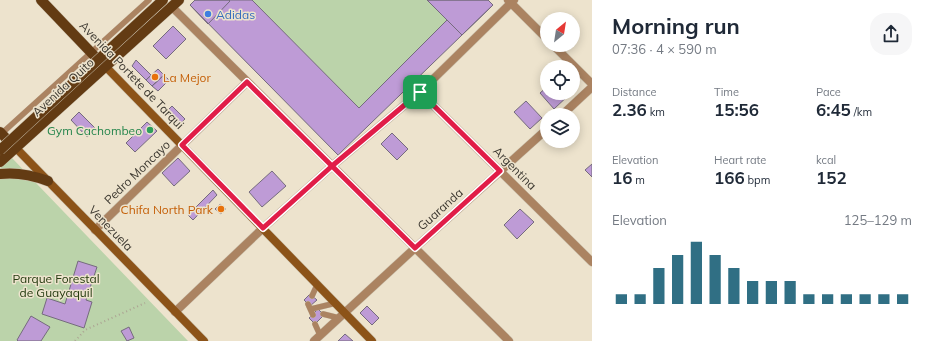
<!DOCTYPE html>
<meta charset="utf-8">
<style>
body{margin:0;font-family:Mulish,sans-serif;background:#f6f6f7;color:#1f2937;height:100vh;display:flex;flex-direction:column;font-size:15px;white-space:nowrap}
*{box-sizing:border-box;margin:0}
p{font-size:13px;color:#747a83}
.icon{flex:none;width:22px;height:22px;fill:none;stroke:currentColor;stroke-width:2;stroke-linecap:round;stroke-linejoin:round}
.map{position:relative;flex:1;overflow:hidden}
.side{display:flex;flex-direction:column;background:#fff;width:340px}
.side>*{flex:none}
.needle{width:26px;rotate:30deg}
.controls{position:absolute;left:540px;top:12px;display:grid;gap:8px}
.controls a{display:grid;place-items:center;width:40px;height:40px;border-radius:50%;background:#fff;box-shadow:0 2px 10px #0003;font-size:20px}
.pin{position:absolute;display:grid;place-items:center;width:34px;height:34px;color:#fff;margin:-17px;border-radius:8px;box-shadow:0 2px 6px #0006}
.round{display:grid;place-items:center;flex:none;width:42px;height:42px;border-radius:16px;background:#f6f6f7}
.summary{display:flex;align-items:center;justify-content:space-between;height:68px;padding:0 20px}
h1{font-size:22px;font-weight:700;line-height:30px}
.stats{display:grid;grid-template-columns:repeat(3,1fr);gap:6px;height:68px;padding:4px 20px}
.stats div{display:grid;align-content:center}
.stats b{font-size:17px;font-weight:700}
.stats small{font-size:11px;font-weight:400}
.stats p{font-size:11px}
.chart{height:112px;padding:8px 20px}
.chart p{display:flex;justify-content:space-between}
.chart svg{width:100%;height:72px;margin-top:4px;stroke:#306f84;stroke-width:6}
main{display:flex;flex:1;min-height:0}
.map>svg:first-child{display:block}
</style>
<main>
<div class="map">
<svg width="592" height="341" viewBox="0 0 592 341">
<rect width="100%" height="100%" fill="#ede3cd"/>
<path fill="#bbd3aa" d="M195,0H488L493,5L338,155L190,5Z
M12,158L188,341H0V168Z"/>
<path fill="#be9bd6" stroke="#756b7d" d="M195,0H252L359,108L447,20L427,0H488L493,5L338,155L190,5Z
M195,0H229L230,1L208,24L190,5Z
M427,0H488L493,5L462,35Z
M173,26L186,39L166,59L153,46Z
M136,60L151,75L146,80L132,66Z
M158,69L164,75L152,86L146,80Z
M164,75L169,80L158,91L152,86Z
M547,87V93H571L554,109L540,93Z
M526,101L542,118L530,129L514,112Z
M172,106L185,119L179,125L166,112Z
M79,112L96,129L87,137L71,120Z
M147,122L157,131L135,152L126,143Z
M392,133L408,149L397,160L381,144Z
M178,158L190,171L174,186L162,173Z
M592,164V177L585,170Z
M272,171L286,186L262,207L249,192Z
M213,190L217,195L193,220L188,215Z
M220,204L226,209L221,214L215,209Z
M520,209L534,222L517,239L504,225Z
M78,261L97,267L86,300L92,302L84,328L42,314L47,298L65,304Z
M310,294L317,300L310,306L304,300Z
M367,306L379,318L372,325L360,313Z
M318,309L324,315L315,324L309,318Z
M31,316L50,327L41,341H18L17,340Z
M129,327L134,338L127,341L121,331Z
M345,334L353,341H338Z"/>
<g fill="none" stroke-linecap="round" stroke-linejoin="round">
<g stroke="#cac1ae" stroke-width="6">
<path id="lane" d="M0,135L149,0
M312,296L317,285
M308,304L313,315
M311,309L336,303
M323,314L339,318
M315,324L320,335"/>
</g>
<g stroke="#cac1ae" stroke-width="9">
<path id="street" d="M508,0L547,39
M172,7L509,341
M553,45L592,84
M420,92L592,262
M562,115L592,87
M95,230L247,82
M175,312L263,228L332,166L420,92L514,0
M314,341L415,248L547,129"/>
</g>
<g stroke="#cac1ae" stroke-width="9">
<path id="secondary" d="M105,66L372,341
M16,148L48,181L204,341"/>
</g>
<g stroke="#cac1ae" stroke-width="11">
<path id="primary" d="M41,0L103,65
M0,132L15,148
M0,162L179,0
M0,174C17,172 32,175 48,181"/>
</g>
<path stroke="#aba392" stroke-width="2" stroke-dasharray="1 3" stroke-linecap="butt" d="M75,341L85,330L145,303"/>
<use href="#lane" stroke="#ab8361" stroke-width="5.5"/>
<use href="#street" stroke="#ab8361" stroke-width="8"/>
<use href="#secondary" stroke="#8c5318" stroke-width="8"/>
<use href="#primary" stroke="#633b13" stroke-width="10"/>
<g stroke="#cac1ae" stroke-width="11" stroke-linecap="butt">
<path id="primary-bridge" d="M0,150L163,0"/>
</g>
<use href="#primary-bridge" stroke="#633b13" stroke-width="10"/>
</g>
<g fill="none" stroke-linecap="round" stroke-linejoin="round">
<g stroke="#fff" stroke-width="8">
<path id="route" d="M420,92L332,166L263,228L182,145L247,82L415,248L500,171L420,92"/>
</g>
<use href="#route" stroke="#e11d48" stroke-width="5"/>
</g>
<circle fill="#3f7fe0" stroke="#ede3cd" stroke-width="1.5" cx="208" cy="14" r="4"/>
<g fill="#e8710a" stroke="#ede3cd" stroke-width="1.5">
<circle cx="155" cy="77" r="4"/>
<circle cx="221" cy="209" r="4"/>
</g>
<circle fill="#2e9e5b" stroke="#ede3cd" stroke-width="1.5" cx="150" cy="130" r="4"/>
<g text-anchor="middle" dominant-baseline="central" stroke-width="3" stroke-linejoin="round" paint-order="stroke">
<g font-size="12" fill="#366cbe" stroke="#ede3cd" text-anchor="start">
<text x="216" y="14">Adidas</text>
</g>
<g font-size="12" fill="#3c3830" stroke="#ede3cd">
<text transform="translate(132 75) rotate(46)">Avenida Portete de Tarqui</text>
<text transform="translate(63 87) rotate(-43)">Avenida Quito</text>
<text transform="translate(515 168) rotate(45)">Argentina</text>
<text transform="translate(137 172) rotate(-44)">Pedro Moncayo</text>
<text transform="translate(440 209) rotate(-42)">Guaranda</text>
<text transform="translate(111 228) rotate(46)">Venezuela</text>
</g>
<g font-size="12" fill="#c56008" stroke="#ede3cd" text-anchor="start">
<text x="163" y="77">La Mejor</text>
<text x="213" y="209" text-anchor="end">Chifa North Park</text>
</g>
<g font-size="12" fill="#27864d" stroke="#ede3cd" text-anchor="end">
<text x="142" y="130">Gym Cachombeo</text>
</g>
<g font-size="12" fill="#263c11" stroke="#ede3cd">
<text x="56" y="278">Parque Forestal<tspan x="56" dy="14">de Guayaquil</tspan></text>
</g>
</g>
</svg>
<div class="controls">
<a><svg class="needle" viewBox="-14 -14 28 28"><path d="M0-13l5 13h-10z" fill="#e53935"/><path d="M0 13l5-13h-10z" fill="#747a83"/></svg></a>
<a><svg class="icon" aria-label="locate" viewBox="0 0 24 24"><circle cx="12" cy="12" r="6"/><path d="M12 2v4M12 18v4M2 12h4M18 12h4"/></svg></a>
<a><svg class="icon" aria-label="layers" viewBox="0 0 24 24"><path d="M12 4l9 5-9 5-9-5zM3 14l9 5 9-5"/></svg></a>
</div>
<div class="pin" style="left:420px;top:92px;background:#1e9e55"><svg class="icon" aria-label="arrive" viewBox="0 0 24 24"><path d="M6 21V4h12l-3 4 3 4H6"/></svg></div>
</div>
<section class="side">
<div class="summary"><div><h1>Morning run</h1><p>07:36 · 4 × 590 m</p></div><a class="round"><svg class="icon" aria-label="share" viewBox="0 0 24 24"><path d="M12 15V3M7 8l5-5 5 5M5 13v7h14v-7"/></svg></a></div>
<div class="stats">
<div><p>Distance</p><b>2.36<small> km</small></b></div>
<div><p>Time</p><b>15:56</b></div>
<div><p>Pace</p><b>6:45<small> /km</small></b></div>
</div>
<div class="stats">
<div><p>Elevation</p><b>16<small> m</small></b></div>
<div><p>Heart rate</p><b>166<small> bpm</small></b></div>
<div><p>kcal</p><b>152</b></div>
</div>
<div class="chart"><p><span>Elevation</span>125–129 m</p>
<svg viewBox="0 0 160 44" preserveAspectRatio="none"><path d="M5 44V38M15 44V38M25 44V22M35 44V14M45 44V6M55 44V14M65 44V22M75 44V30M85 44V30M95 44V30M105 44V38M115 44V38M125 44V38M135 44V38M145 44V38M155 44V38"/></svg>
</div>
</section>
</main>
